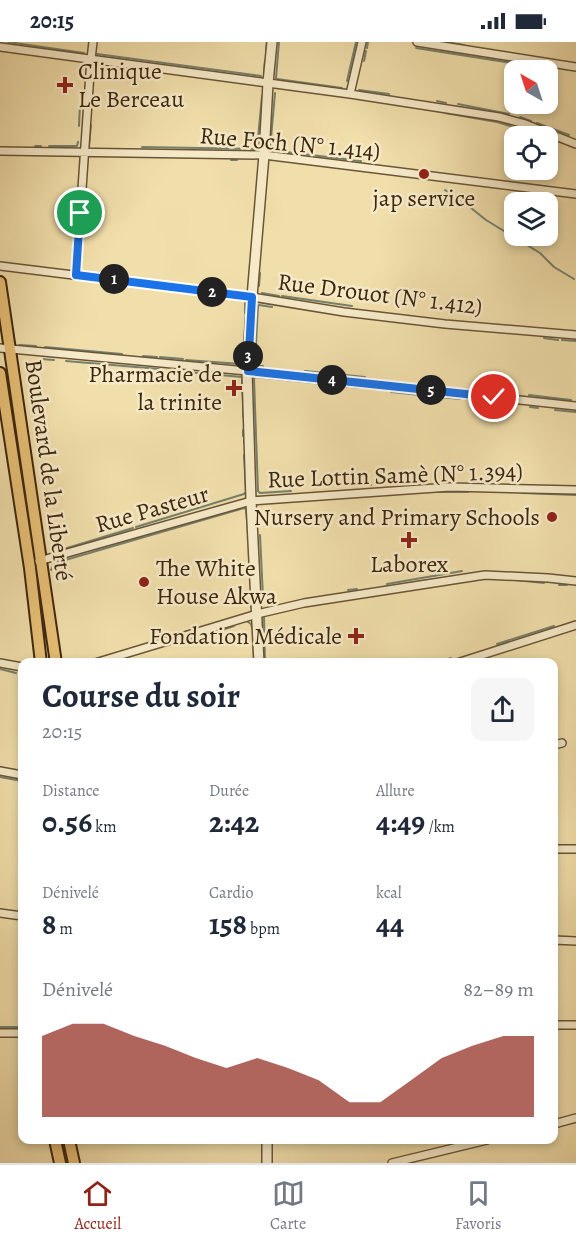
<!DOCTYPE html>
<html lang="fr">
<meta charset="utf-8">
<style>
body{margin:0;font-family:Alegreya,serif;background:#f6f6f7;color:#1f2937;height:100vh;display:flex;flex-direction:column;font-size:22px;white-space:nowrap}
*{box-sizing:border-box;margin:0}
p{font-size:20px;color:#747a83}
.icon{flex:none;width:33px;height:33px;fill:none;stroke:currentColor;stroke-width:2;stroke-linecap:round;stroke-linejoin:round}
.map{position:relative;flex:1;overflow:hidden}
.details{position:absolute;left:18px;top:616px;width:540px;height:486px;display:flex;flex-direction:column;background:#fff;border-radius:12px;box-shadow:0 3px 9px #0003}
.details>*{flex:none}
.needle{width:39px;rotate:321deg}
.tools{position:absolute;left:504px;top:18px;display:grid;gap:12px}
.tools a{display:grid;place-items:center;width:54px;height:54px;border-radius:12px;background:#fff;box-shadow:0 3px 9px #0003;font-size:30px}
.pin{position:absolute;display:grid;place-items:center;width:51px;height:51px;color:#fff;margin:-26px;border:3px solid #fff;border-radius:50%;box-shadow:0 2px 6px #0007}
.km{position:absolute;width:30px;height:30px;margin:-15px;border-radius:50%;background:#222;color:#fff;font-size:16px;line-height:30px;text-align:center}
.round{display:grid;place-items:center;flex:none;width:63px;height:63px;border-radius:12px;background:#f6f6f7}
.headline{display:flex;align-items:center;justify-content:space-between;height:102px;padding:0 24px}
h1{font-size:33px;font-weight:700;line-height:45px}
.metrics{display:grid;grid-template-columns:repeat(3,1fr);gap:9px;height:102px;padding:6px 24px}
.metrics div{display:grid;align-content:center}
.metrics b{font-size:30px;font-weight:700}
.metrics small{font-size:16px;font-weight:400}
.metrics p{font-size:16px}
.chart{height:168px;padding:12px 24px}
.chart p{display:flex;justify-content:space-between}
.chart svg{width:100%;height:108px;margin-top:6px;fill:#8f2418;opacity:.7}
.status{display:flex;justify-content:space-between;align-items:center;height:42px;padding:0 30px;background:#fff;direction:ltr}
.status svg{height:16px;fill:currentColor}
.tab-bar{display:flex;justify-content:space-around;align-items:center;height:84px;border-top:2px solid #e0e1e3;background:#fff;font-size:16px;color:#747a83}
.tab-bar a{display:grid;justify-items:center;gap:3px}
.tab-bar .selected{color:#8f2418}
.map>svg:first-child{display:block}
</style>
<div class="status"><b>20:15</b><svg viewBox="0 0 49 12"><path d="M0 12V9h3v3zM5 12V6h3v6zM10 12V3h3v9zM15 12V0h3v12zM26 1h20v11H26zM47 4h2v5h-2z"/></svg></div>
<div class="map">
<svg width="576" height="1121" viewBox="0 0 576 1121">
<rect width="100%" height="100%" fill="#f1dfab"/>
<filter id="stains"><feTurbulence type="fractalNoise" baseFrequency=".00333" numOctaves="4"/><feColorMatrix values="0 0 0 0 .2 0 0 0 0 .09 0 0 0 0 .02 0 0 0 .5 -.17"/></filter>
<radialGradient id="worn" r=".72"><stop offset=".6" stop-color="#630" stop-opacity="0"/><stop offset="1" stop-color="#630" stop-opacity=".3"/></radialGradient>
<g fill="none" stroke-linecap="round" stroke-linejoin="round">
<path stroke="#75806f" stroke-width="2" d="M8,0L84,11
M445,0L464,3
M367,6L368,0
M416,6L551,27
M266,10L267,0
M97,12L261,34
M364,19L366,9
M137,28L148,30
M264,29L265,18
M276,36L279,0
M277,37L342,46
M347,39L356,0
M359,48L389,52
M275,51L270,108L361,119
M437,59L446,61
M458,62L509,72
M445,71L497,80L544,94
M520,75L531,79
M537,81L569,93
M79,84L80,63
M548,96L553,98
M35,104H41
M49,104H77L78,100
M89,104L91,83
M142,105L257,107L262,54
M231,118H237
M445,148L459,157
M461,158L486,178L540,211L554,225L574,237
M119,233L126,234
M259,244L260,231
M262,251L279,254
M282,254L352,264
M245,261V271
M259,263L272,265
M544,296L558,298
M562,298L576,299
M256,302L258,264
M19,303L36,304
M45,305L122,312
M143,314L157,315
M160,315L183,317
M41,317L54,318
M186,318L241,322L243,320L244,303
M66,319L159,327
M258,324H263
M305,329L365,335
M187,330L242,335L243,363
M391,350L460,357
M529,353L571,358
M473,359L509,363
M243,365V375
M530,365L538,366
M555,368L576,370
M243,388V394
M244,396V401
M366,443H371
M291,449L260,451L258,449L254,336L256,335L360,346
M437,450H468
M522,451L576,453
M136,485L244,452L246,450L244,413
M260,493L263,555
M54,510L133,486
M51,528L55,521L244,466L246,467L248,490
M506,537L544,541
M387,542L462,529
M559,543H567
M348,548L357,547
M251,550V565
M264,574L265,621
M248,580L251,582L253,589
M191,598L234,584
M253,598L254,617
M497,602L554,584
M437,621L451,616
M0,627L16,631
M20,631L22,632
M0,735L22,739
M0,985H22"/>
<g stroke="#6a5537" stroke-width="10">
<path id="minor" d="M417,0L576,25
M0,5L350,52L499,75L525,82L576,102
M350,52L362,0
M0,109L264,113L576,152
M0,224L252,255L344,270L445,282L576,293
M76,233L91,17L93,0
M0,306L247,329L576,364
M39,519L251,459L450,445L576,448
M0,621L22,625
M95,621L257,572L304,561L485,533L548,536L576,539
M457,621L576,583
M554,703L562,701
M0,729L22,733
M554,807H576
M0,871L22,874
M554,898L576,899
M554,983H576
M0,991H22
M554,1082L576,1076
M392,1121L487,1098"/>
</g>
<g stroke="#6a5537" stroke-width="12">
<path id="tertiary" d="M259,621L251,459L247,329L252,255L264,113L268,41L272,0
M267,1098V1121"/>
</g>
<g stroke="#3d2710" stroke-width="14">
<path id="primary" d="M0,240L56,621
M0,331L30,526L41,621
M55,1098L60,1121
M69,1098L74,1121"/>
</g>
<use href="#minor" stroke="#f6eac8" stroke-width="7"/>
<use href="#tertiary" stroke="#f6eac8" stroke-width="9"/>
<use href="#primary" stroke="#e8c076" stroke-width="10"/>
</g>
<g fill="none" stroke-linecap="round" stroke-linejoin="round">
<g stroke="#fff" stroke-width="12">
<path id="route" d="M80,171L76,233L252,255L248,329L494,355"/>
</g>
<use href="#route" stroke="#1a73e8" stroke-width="8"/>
</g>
<g fill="#8f2418" stroke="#f6eac8" stroke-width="2">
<path d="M62 34h6v6h6v6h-6v6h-6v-6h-6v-6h6z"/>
<circle cx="424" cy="132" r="6"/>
<path d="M231 337h6v6h6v6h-6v6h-6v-6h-6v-6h6z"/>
<circle cx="552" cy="475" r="6"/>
<path d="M406 489h6v6h6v6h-6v6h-6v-6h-6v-6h6z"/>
<circle cx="144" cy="540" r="6"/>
<path d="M353 585h6v6h6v6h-6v6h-6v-6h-6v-6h6z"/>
</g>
<g text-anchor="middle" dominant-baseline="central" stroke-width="5" stroke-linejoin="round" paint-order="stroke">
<g font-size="24" fill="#3d2710" stroke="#f6eac8" text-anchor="end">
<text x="78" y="29" text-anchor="start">Clinique<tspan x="78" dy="28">Le Berceau</tspan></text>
<text x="424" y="156" text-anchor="middle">jap service</text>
<text x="222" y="332">Pharmacie de<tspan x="222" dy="28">la trinite</tspan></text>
<text x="540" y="475">Nursery and Primary Schools</text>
<text x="409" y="522" text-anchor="middle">Laborex</text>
<text x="156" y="526" text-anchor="start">The White<tspan x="156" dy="28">House Akwa</tspan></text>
<text x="342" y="594">Fondation Médicale</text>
</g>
<g font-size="24" fill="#3d2710" stroke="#f6eac8">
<text transform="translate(290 101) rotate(5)">Rue Foch (N° 1.414)</text>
<text transform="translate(380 252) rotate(7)">Rue Drouot (N° 1.412)</text>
<text transform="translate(49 428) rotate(82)">Boulevard de la Liberté</text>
<text transform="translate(395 433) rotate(-2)">Rue Lottin Samè (N° 1.394)</text>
<text transform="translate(152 467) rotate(-16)">Rue Pasteur</text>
</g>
</g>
<rect width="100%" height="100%" filter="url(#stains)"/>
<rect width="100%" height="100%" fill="url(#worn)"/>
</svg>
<div class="tools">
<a><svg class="needle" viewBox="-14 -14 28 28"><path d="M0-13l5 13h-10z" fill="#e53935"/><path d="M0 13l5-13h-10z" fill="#747a83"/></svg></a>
<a><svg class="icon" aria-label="locate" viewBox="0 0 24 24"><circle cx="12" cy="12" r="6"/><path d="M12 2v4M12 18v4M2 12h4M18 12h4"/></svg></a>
<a><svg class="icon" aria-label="layers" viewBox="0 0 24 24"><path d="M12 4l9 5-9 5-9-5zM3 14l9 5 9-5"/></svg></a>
</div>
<div class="pin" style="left:80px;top:171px;background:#1e9e55"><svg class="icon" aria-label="arrive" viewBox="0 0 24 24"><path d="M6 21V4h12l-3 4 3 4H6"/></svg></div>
<div class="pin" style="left:494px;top:355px;background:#d93025"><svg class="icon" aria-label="check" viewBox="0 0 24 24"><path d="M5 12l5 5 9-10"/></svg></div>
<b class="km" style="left:114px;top:237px">1</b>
<b class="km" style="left:212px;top:250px">2</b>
<b class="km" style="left:248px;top:314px">3</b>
<b class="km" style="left:332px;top:338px">4</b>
<b class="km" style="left:431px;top:348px">5</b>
<section class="details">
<div class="headline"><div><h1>Course du soir</h1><p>20:15</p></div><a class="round"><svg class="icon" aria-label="share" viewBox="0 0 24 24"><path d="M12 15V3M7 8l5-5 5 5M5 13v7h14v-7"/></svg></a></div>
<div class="metrics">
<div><p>Distance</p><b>0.56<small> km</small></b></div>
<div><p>Durée</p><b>2:42</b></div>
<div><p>Allure</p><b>4:49<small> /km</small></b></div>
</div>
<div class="metrics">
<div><p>Dénivelé</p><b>8<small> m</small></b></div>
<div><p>Cardio</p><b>158<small> bpm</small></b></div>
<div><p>kcal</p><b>44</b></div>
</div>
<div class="chart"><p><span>Dénivelé</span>82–89 m</p>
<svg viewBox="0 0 160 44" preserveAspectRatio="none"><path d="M0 44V11L10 6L20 6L30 11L40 15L50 20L60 24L70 20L80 24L90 29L100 38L110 38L120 29L130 20L140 15L150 11L160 11V44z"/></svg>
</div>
</section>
</div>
<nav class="tab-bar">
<a class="selected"><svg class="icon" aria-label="home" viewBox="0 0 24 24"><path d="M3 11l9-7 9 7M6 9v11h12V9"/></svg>Accueil</a>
<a><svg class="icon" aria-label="map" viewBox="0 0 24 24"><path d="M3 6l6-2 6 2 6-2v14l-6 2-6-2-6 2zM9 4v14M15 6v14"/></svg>Carte</a>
<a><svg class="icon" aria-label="saved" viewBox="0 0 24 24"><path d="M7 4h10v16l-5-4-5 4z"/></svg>Favoris</a>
</nav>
